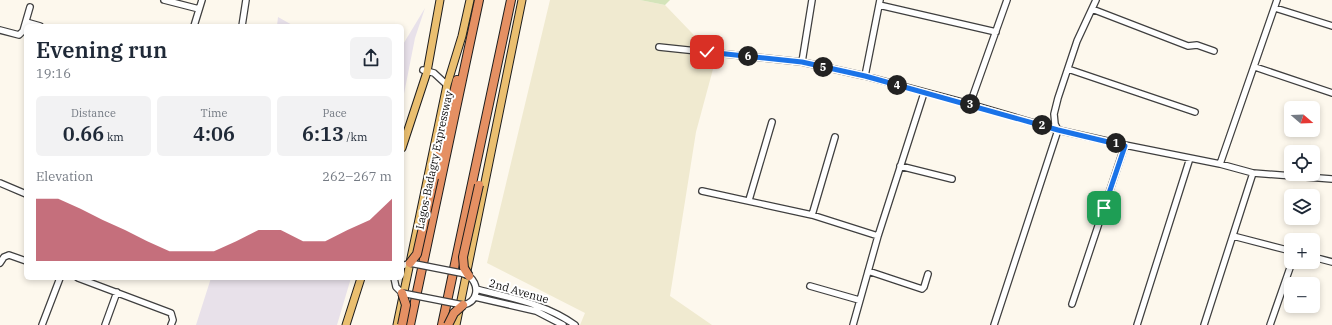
<!DOCTYPE html>
<meta charset="utf-8">
<style>
body{margin:0;font-family:"IBM Plex Serif",serif;background:#f2f2f3;color:#1f2937;height:100vh;display:flex;flex-direction:column;font-size:15px;white-space:nowrap}
*{box-sizing:border-box;margin:0}
p{font-size:13px;color:#747a83}
.icon{flex:none;width:22px;height:22px;fill:none;stroke:currentColor;stroke-width:2;stroke-linecap:round;stroke-linejoin:round}
.map{position:relative;flex:1;overflow:hidden}
.panel{position:absolute;left:24px;top:24px;width:380px;height:256px;display:flex;flex-direction:column;background:#fff;border-radius:6px;box-shadow:0 2px 6px #0003}
.panel>*{flex:none}
.needle{width:26px;rotate:109deg}
.controls{position:absolute;left:1284px;top:101px;display:grid;gap:8px}
.controls a{display:grid;place-items:center;width:36px;height:36px;border-radius:6px;background:#fff;box-shadow:0 2px 6px #0003;font-size:20px}
.pin{position:absolute;display:grid;place-items:center;width:34px;height:34px;color:#fff;margin:-17px;border-radius:8px;box-shadow:0 2px 6px #0006}
.km{position:absolute;width:20px;height:20px;margin:-10px;border-radius:50%;background:#222;color:#fff;font-size:11px;line-height:20px;text-align:center}
.round{display:grid;place-items:center;flex:none;width:42px;height:42px;border-radius:6px;background:#f2f2f3}
.headline{display:flex;align-items:center;justify-content:space-between;height:68px;padding:0 12px}
h1{font-size:22px;font-weight:600;line-height:30px}
.figures{display:grid;grid-template-columns:repeat(3,1fr);gap:6px;height:68px;padding:4px 12px}
.figures div{display:grid;align-content:center;border-radius:6px;background:#f2f2f3;text-align:center}
.figures b{font-size:20px;font-weight:600}
.figures small{font-size:11px;font-weight:400}
.figures p{font-size:11px}
.chart{height:112px;padding:8px 12px}
.chart p{display:flex;justify-content:space-between}
.chart svg{width:100%;height:72px;margin-top:4px;fill:#ad3346;opacity:.7}
.map>svg:first-child{display:block}
</style>
<div class="map">
<svg width="1332" height="325" viewBox="0 0 1332 325">
<rect width="100%" height="100%" fill="#fdf8ed"/>
<path fill="#e8e1ea" d="M425,8L415,38L402,104V46Z
M278,17L294,26H277Z
M211,278H351L337,325H196Z"/>
<path fill="#f0ead0" d="M550,0H640L665,5L716,58L696,132L670,296L712,325H580L585,313L487,263Z"/>
<path fill="#d4e4ba" d="M640,0H670L665,5Z"/>
<g fill="none" stroke-linecap="round" stroke-linejoin="round">
<g stroke="#3f3f3f" stroke-width="8">
<path id="minor" d="M164,0L199,9
M879,5L996,32
M1275,8L1332,26
M1092,9L1188,46L1197,45L1214,51
M26,22L40,26
M194,26L202,0
M242,26L246,0
M0,30L19,35L23,31L30,7
M659,47L802,62L865,76L970,104L1007,0
M802,62L812,0
M1255,67L1332,93
M1068,69L1195,112
M423,70L434,73L447,85
M865,76L880,0
M970,104L1058,130L1125,145L1220,164L1253,173L1332,179
M1220,164L1277,0
M900,166L952,179
M0,183L26,194
M702,191L812,215L878,236L924,93
M749,200L772,122
M812,215L835,137
M1233,236L1291,251
M1313,257L1332,262
M0,263L4,257L9,255L26,261
M402,266L410,263
M868,271L922,289L924,287L928,274
M78,278L171,313L173,320L171,325
M394,278L396,287L402,293
M810,286L859,300
M476,289C511,298 546,304 575,325
M475,297L536,311L563,325
M1072,304L1125,145
M463,305C478,302 480,286 469,276
M42,325L60,278
M105,325L117,292
M853,325L878,236
M994,325L1058,130L1055,124L1054,114L1058,98L1077,41L1096,0
M1137,325L1190,158
M1204,325L1253,173
M1270,325L1292,262"/>
</g>
<g stroke="#1d1d1d" stroke-width="9">
<path id="major" d="M402,148L427,72L440,0
M346,325L361,278
M397,325L447,85L462,36L470,0
M456,325L522,0"/>
</g>
<g stroke="#1d1d1d" stroke-width="10">
<path id="highway" d="M434,178L457,80
M410,325L479,0
M442,325L511,0"/>
</g>
<use href="#minor" stroke="#fff" stroke-width="5.5"/>
<use href="#major" stroke="#eabf70" stroke-width="7"/>
<use href="#highway" stroke="#e59063" stroke-width="8"/>
<g stroke="#3f3f3f" stroke-width="8" stroke-linecap="butt">
<path id="minor-bridge" d="M410,263L461,273L469,276
M402,293L463,305"/>
</g>
<g stroke="#1d1d1d" stroke-width="10" stroke-linecap="butt">
<path id="highway-bridge" d="M410,263L417,254L434,178
M469,276L464,268L463,257L479,185
M402,325L406,305L402,293
M448,325L454,313L463,305"/>
</g>
<use href="#minor-bridge" stroke="#fff" stroke-width="5.5"/>
<use href="#highway-bridge" stroke="#e59063" stroke-width="8"/>
</g>
<g fill="none" stroke-linecap="round" stroke-linejoin="round">
<g stroke="#fff" stroke-width="8">
<path id="route" d="M707,52L802,62L865,76L1058,130L1125,146L1104,208"/>
</g>
<use href="#route" stroke="#1a73e8" stroke-width="5"/>
</g>
<g text-anchor="middle" dominant-baseline="central" stroke-width="4" stroke-linejoin="round" paint-order="stroke">
<g font-size="11" fill="#0c0c0c" stroke="#fff">
<text transform="translate(434 160) rotate(-78)">Lagos-Badagry Expressway</text>
<text transform="translate(519 291) rotate(16)">2nd Avenue</text>
</g>
</g>
</svg>
<div class="controls">
<a><svg class="needle" viewBox="-14 -14 28 28"><path d="M0-13l5 13h-10z" fill="#e53935"/><path d="M0 13l5-13h-10z" fill="#747a83"/></svg></a>
<a><svg class="icon" aria-label="locate" viewBox="0 0 24 24"><circle cx="12" cy="12" r="6"/><path d="M12 2v4M12 18v4M2 12h4M18 12h4"/></svg></a>
<a><svg class="icon" aria-label="layers" viewBox="0 0 24 24"><path d="M12 4l9 5-9 5-9-5zM3 14l9 5 9-5"/></svg></a>
<a>+</a>
<a>−</a>
</div>
<div class="pin" style="left:1104px;top:208px;background:#1e9e55"><svg class="icon" aria-label="arrive" viewBox="0 0 24 24"><path d="M6 21V4h12l-3 4 3 4H6"/></svg></div>
<div class="pin" style="left:707px;top:52px;background:#d93025"><svg class="icon" aria-label="check" viewBox="0 0 24 24"><path d="M5 12l5 5 9-10"/></svg></div>
<b class="km" style="left:1116px;top:143px">1</b>
<b class="km" style="left:1042px;top:125px">2</b>
<b class="km" style="left:970px;top:104px">3</b>
<b class="km" style="left:897px;top:85px">4</b>
<b class="km" style="left:823px;top:67px">5</b>
<b class="km" style="left:748px;top:56px">6</b>
<section class="panel">
<div class="headline"><div><h1>Evening run</h1><p>19:16</p></div><a class="round"><svg class="icon" aria-label="share" viewBox="0 0 24 24"><path d="M12 15V3M7 8l5-5 5 5M5 13v7h14v-7"/></svg></a></div>
<div class="figures">
<div><p>Distance</p><b>0.66<small> km</small></b></div>
<div><p>Time</p><b>4:06</b></div>
<div><p>Pace</p><b>6:13<small> /km</small></b></div>
</div>
<div class="chart"><p><span>Elevation</span>262–267 m</p>
<svg viewBox="0 0 160 44" preserveAspectRatio="none"><path d="M0 44V6L10 6L20 12L30 19L40 25L50 32L60 38L70 38L80 38L90 32L100 25L110 25L120 32L130 32L140 25L150 19L160 6V44z"/></svg>
</div>
</section>
</div>
